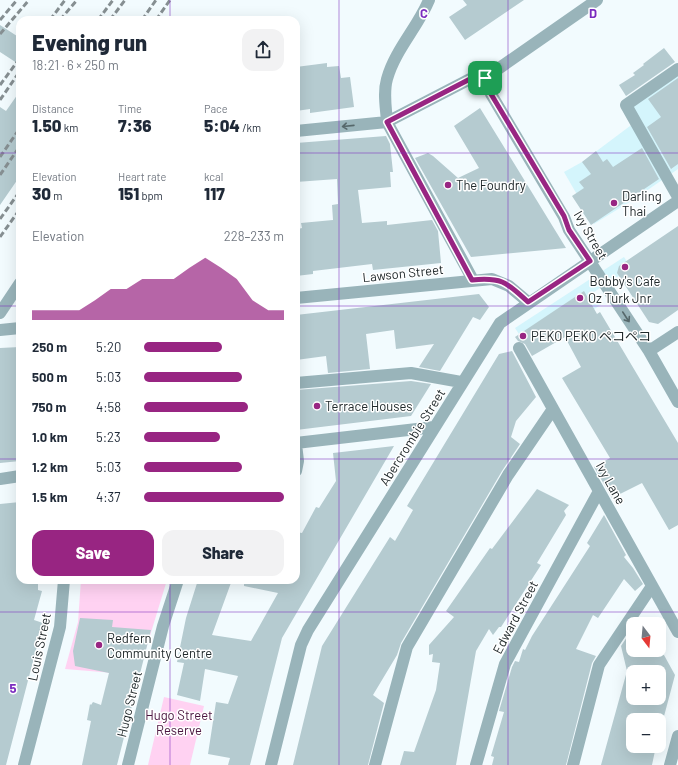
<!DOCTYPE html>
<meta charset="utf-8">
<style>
body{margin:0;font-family:Barlow,"Noto Sans JP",sans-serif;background:#f2f2f3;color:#1f2937;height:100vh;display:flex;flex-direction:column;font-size:15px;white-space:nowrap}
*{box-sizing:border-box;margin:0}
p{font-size:13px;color:#747a83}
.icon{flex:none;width:22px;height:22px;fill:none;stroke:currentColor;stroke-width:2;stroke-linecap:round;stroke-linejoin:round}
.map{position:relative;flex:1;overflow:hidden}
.side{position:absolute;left:16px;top:16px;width:284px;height:568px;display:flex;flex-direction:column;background:#fff;border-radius:12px;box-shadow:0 4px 16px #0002}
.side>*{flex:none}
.needle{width:26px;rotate:164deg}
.tools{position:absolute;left:626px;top:617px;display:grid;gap:8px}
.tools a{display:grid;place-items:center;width:40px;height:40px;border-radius:8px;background:#fff;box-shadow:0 4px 16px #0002;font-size:20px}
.pin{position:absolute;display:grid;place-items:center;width:34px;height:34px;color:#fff;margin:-17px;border-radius:8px;box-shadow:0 2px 6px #0006}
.round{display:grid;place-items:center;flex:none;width:42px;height:42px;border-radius:12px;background:#f2f2f3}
.head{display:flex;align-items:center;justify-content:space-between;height:68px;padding:0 16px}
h1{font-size:22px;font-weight:800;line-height:30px}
.stats{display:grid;grid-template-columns:repeat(3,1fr);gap:6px;height:68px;padding:4px 16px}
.stats div{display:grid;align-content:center}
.stats b{font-size:17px;font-weight:800}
.stats small{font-size:11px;font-weight:400}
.stats p{font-size:11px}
.chart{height:112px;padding:8px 16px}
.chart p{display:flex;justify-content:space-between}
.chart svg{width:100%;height:72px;margin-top:4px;fill:#982582;opacity:.7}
.action{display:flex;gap:8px;margin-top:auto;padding:8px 16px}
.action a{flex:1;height:46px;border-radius:12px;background:#982582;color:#fff;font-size:16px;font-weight:800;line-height:46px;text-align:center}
.action a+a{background:#f2f2f3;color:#1f2937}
ul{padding:0 16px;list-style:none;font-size:13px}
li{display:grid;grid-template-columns:64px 48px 1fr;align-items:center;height:30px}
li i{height:10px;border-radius:5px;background:#982582}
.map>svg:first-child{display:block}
</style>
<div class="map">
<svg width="678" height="765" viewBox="0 0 678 765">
<rect width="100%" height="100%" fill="#f2fbfe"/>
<path fill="#d4f5fc" d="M678,73V169L636,198L594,224L564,172L582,162L638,120L631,107Z
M624,257L631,268L594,292L602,304L530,351L515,328Z"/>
<path fill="#ffd2f2" d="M81,580H167L138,675L65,669L78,622Z
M164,697L204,706L190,765H148Z"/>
<path fill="#b5cbd0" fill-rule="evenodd" d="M463,0H524L465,40L449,17L467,5Z
M0,25L20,38V65L0,52Z
M664,48L675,62L626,96L619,85L635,75L633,73L644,65L643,64Z
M327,63V67L339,66L341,78L350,77L354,107L310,113V109L296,111V67Z
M678,78V164L671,169L647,127L661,117L648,99Z
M20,91V176L0,205V107L6,111Z
M480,108L566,248L471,257L415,158L428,153L433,156L458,178L479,168L454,126Z
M386,136L390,144L393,172H390L391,187L358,190L362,223L387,221V225L432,220L438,231L441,263L373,270L372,264L313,271V274L296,276V233H299L298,229L302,228L301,223L333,220L332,205L338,204L337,179L296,182V143Z
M642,148L659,179L591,225L572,196L584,188L579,182L591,174L582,162L596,151L603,162L607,159L613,167Z
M678,226V310L658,324L649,322L617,273L619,266Z
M584,291L597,314L600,312L678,443V525L669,530L642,483L612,498L594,467L610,458L562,378L581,367L565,337L532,356L525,344L518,341L515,337Z
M479,294L489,307L480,320L473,317L440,371L419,367L434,344L396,349L394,330L366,334L370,369L328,373L326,356L296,360V315Z
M20,347V461L0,463V348Z
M512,351L536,397L516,421L511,437L520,444L502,471L401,643L397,655L373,695L384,703L368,765H293L322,646L390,537L395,541L413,510L407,506L499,354Z
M411,381L431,384L411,416L296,430V390Z
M394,446L282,638L250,765H228L230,758L208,754L216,702L228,704L238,676L205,669L200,701L177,695L184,663L177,662L186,618L198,580H232L212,635L251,641L278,593L244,586V580H296V532L302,533L316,507L319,508L336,481L333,453Z
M537,489L569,505L564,511L566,515L537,563L541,565L501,627H499L493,635L489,629L476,651L456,765H400L404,751L414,752L436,690L440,663L432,662L433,654L429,655V645L454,617L446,611L490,548L492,549Z
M20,502V580H38V590L42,591L34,620L43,623L6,765H0V504Z
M604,515L626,555L624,557L633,568L643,584L635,591L624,579L598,618L593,615L576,649L596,656L592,663L566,765H492L494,757L491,756L504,712L499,711L512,667L515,661L519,662L523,649L525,650L532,636L590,546L587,543Z
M80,618L113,620L112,627L151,630L117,765H82L91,721L87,720L90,704L91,705L93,702L101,705L109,673L75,666L73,651Z
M633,628V650H659V646L675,675L663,720H633V746H656L652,765H601L627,671L621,646ZM633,672H659V698H633Z"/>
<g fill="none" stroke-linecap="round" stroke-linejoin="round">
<path stroke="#99b4ba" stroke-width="12" d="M429,0C418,27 395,50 387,79C383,93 386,107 387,122L473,280
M678,69L626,105L678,197
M485,78L491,94L564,217L569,230L649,351L678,402
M296,131L387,122L470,79L485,78L597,0
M296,298L492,279L509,286L528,302
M0,313L20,283
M0,330L20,328
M519,348L678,632
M649,351L678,332
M296,383L411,373L461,382
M296,443L434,427
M296,444L298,461L296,471
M0,479L20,476
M24,765L60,627L64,580
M128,765L163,626L178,580
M271,765L301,645L308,630L500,323L678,201
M375,765L407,647L508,475L553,409
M476,765L505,664L599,491
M573,765L599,665L652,586
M670,765L678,736"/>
<path stroke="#868f92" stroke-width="3" stroke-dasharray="6 3" stroke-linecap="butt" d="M0,20L17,0
M50,20L65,0
M60,20L77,0
M98,20L113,0
M110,20L125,0
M142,20L156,0
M156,20L170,0
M0,34L29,0
M0,85L20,58
M0,100L20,71
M0,157L20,128
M0,175L20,146
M0,219L20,191
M0,237L20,209"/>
</g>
<defs><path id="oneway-shaft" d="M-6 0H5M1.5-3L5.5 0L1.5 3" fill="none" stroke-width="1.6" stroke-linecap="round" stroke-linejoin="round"/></defs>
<g stroke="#56686b">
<use href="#oneway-shaft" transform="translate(348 126) rotate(174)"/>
<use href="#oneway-shaft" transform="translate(626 317) rotate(57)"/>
</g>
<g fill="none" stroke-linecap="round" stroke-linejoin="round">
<g stroke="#fff" stroke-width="8">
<path id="route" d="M485,78L491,94L564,216L569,230L590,261L528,302C507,283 503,277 472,280L387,122L470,79Z"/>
</g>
<use href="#route" stroke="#982582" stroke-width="5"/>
</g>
<path fill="none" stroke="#7b2cbf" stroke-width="1" stroke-opacity="0.55" d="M170,0V20M339,0V765M508,0V765M0,153H20M296,153H678M0,306H20M296,306H678M0,459H20M296,459H678M170,580V765M0,612H678"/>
<g fill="#982582" stroke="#fff" stroke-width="1.5">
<circle cx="448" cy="185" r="4"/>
<circle cx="614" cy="203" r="4"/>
<circle cx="625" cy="267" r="4"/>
<circle cx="580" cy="298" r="4"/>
<circle cx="523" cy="336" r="4"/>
<circle cx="317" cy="406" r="4"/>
<circle cx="99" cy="645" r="4"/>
</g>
<g text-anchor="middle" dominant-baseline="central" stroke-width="3" stroke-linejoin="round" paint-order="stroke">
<g font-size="13" fill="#20292b" stroke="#fff" text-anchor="start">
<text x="456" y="185">The Foundry</text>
<text x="622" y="196">Darling<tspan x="622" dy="15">Thai</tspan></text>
<text x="625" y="281" text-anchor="middle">Bobby's Cafe</text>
<text x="588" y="298">Oz Turk Jnr</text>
<text x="531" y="336">PEKO PEKO ペコペコ</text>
<text x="325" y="406">Terrace Houses</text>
<text x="107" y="638">Redfern<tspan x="107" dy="15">Community Centre</tspan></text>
</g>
<g font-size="13" fill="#20292b" stroke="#fff">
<text transform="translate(591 235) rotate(60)">Ivy Street</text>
<text transform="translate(403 273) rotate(-6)">Lawson Street</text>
<text transform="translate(412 437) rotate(-58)">Abercrombie Street</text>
<text transform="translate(611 483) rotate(61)">Ivy Lane</text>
<text transform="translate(515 617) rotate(-62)">Edward Street</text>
<text transform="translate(39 647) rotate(-78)">Louis Street</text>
<text transform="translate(129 704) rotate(-76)">Hugo Street</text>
</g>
<g font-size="13" fill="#4a153f" stroke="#fff">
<text x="179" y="715">Hugo Street<tspan x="179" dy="15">Reserve</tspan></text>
</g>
</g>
<g font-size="13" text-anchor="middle" font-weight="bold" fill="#7b2cbf" stroke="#fff" stroke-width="3" stroke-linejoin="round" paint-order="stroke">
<text x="424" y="18">C</text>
<text x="593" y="18">D</text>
<text x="13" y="693">5</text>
</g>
</svg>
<div class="tools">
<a><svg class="needle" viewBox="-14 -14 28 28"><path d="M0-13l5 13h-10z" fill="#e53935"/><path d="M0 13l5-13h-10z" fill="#747a83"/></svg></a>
<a>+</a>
<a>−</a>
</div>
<div class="pin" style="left:485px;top:78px;background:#1e9e55"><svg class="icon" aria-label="arrive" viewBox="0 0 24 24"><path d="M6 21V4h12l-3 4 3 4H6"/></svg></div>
<section class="side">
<div class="head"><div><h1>Evening run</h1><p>18:21 · 6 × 250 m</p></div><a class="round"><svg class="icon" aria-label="share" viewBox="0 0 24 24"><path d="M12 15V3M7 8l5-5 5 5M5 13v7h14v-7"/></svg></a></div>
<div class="stats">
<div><p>Distance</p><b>1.50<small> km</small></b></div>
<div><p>Time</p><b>7:36</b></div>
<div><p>Pace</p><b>5:04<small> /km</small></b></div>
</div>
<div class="stats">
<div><p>Elevation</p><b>30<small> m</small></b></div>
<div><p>Heart rate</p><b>151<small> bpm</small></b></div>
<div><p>kcal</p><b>117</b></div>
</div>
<div class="chart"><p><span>Elevation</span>228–233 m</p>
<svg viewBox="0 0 160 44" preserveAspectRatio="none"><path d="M0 44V38L10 38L20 38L30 38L40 32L50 25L60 25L70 19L80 19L90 19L100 12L110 6L120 12L130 19L140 32L150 38L160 38V44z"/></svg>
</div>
<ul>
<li><b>250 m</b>5:20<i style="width:56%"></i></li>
<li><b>500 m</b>5:03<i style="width:70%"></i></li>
<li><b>750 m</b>4:58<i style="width:74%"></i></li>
<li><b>1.0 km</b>5:23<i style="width:54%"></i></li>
<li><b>1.2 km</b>5:03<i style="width:70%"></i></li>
<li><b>1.5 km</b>4:37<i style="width:100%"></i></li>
</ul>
<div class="action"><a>Save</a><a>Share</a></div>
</section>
</div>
